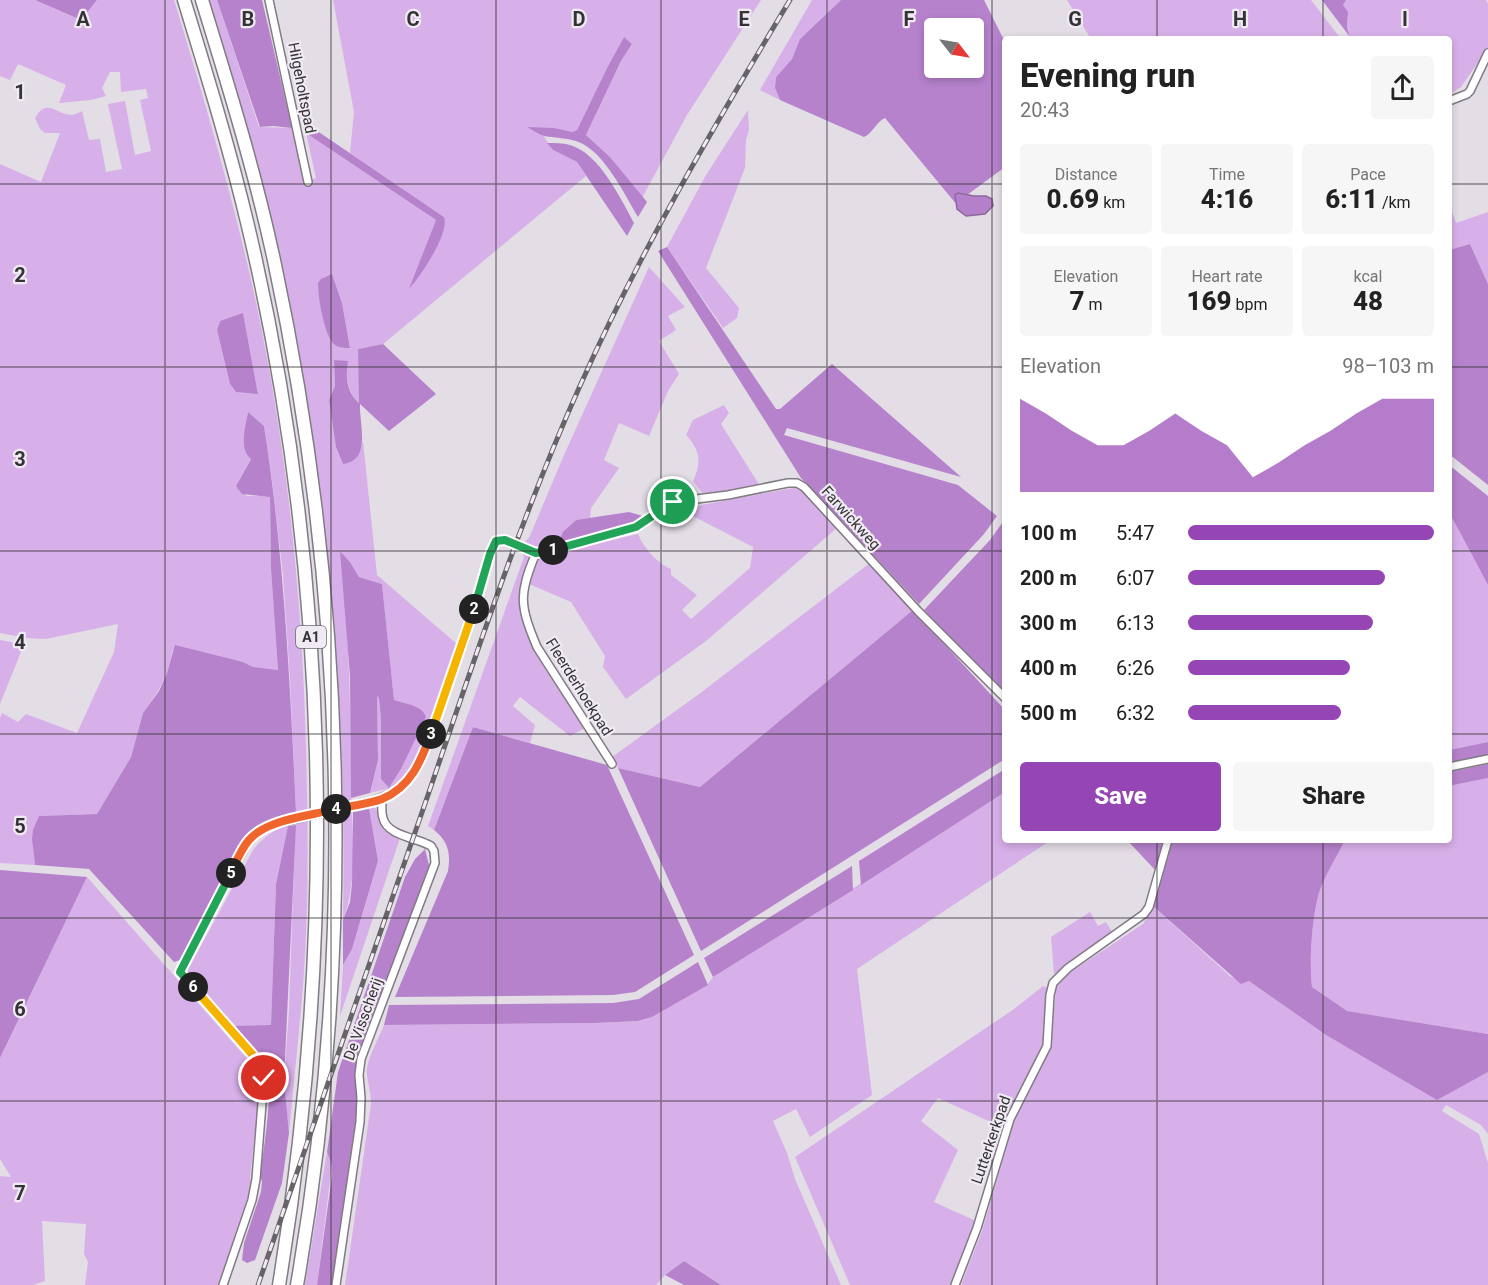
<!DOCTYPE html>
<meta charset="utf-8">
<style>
body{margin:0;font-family:Roboto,sans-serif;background:#f6f6f6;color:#222;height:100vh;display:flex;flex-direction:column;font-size:22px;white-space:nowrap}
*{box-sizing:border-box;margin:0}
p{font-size:20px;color:#767676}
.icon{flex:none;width:33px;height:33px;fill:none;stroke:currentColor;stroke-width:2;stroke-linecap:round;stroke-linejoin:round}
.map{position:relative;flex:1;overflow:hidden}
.drawer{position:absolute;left:1002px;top:36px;width:450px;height:807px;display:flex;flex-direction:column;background:#fff;border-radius:6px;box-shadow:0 3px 9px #0003}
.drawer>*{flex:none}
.needle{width:39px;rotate:121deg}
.fabs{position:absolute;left:924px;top:18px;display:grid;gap:12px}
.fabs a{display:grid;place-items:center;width:60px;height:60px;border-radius:6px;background:#fff;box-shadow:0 3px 9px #0003;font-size:30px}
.pin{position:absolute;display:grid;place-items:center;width:51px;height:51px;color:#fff;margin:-26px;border:3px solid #fff;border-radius:50%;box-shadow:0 2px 6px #0007}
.km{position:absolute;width:30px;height:30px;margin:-15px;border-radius:50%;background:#222;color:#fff;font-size:16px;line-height:30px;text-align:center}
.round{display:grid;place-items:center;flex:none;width:63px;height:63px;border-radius:6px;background:#f6f6f6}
.head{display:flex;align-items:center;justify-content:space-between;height:102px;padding:0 18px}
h1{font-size:33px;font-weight:800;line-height:45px}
.metrics{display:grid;grid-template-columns:repeat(3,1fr);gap:9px;height:102px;padding:6px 18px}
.metrics div{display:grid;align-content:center;border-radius:6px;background:#f6f6f6;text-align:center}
.metrics b{font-size:26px;font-weight:800}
.metrics small{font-size:16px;font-weight:400}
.metrics p{font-size:16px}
.chart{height:168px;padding:12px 18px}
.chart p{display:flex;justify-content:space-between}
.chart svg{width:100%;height:108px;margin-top:6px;fill:#9545b4;opacity:.7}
.button{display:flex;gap:12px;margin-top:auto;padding:12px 18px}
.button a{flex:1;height:69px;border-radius:6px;background:#9545b4;color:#fff;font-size:24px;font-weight:800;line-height:69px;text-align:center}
.button a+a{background:#f6f6f6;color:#222}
ul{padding:0 18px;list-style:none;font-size:20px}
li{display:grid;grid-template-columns:96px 72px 1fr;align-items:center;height:45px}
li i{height:15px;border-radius:8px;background:#9545b4}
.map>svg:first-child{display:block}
</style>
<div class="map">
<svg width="1488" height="1285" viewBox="0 0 1488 1285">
<rect width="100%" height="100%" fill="#e3dde6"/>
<path fill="#d8b0e9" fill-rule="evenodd" d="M0,0H35L81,20L97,0H174C203,94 230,188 252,284C286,436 302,592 306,747C308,822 309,898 304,972C300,1026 294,1080 289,1133L284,1080L289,1010L296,813L290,679L283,575L272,481L264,426L249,413L244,436L251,458L236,486L247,496H270L271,569L278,670L253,667L243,662L173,650L167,673L158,691L143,713L131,757L97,814L39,816C31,835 33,845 35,865L0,863V718L2,713L18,722L26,714L77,733L114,652L118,624L46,639L26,638L0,633V164L41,182L60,133H45L40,129L35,118C47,97 56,115 72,115C73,115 81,112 82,111L89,140L100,139L106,172L122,169L108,104L125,101L135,155L151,151L140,100L148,98L146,89L121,92L120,72H110L102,88L106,96L91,100L59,103L66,85L18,64L10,80L0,76ZM243,314L258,393L236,392L230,384L217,330L220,321Z
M209,0H217L259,127L292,128L306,181L316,178L306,133L436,220L411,287L432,255L444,217L350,153L354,112L333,0H761L687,115L642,198L610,157L586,135L621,61L632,44L624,37L607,68L577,130L572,132L529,128L543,135L553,150L577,162L586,176L383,344L358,349L360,404C349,393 347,384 346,369L334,361L335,386L329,400L336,447L343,464L359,451L363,441L377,575L458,645C449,671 421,765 405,780C396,788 381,790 370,793L378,760L377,696L379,698L381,719V779L389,788L401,769L382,584L359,577L350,562L341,552C349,632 351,713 351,794C352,836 358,880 343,920C347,706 328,491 285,281C265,186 237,92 209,0ZM332,274L342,303L350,347L333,343L326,327L321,298Z
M812,0H841L800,39L792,59L776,77L775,88L780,100L760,90Z
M1067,0H1311L1341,39H1091Z
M1346,0H1486L1488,4V48L1461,87L1449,95V39H1351L1347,27L1348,19L1343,5Z
M748,110L749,130L746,140L745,168L706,268L739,308L737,318L723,328L667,247L706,175Z
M1449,203L1456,223L1488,212V284L1470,244L1449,250Z
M649,267L685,307L668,316L676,330L659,341L679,374L668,391L649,436L619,423L604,460L619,468L591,508L590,518L576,520L557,546L538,550L522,544L529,538L564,455Z
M724,405L729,413L721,424L760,486L705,496L693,481C702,462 700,450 686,435L693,420Z
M799,487L838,527L706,641L626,699L603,667L605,656L571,602L527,583L538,557L638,534C643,547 658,564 671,569V575L697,595L682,610L691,619L750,568L753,547L685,512L701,505Z
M1449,512L1488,585V742L1449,750Z
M520,548L530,555V560C526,574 518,590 520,605C524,646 562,693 585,728L570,736L520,697L513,706L535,725L530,743L473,727L434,830L428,826L524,557Z
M870,563L913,610L700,787L618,768L612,757L699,694Z
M0,640L21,644L23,647L0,704Z
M1488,778V1034L1346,1011L1312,987C1309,962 1312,914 1320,890C1326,873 1337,857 1345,840H1449V786Z
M1005,792V840H1051L857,969L872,1095L810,1137L796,1109L773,1121L787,1153L795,1179L841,1285H721L684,1261L665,1275L656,1285H345L371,1104C371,1093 368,1085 367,1075C365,1062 379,1038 384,1025L595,1023L638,1021L652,1017L707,985L713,977Z
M372,805C380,810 378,819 383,827C386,833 395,835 400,838L340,1016L343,965L352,949L378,861L369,808Z
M288,826L276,884L271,1026H231L185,975L253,850C262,839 274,828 288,826Z
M87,877L258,1071V1102L250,1178C257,1192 228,1267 221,1285H85L88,1262L84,1254L86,1224L42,1221L45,1281L33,1285H0V1176L11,1177L0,1159V1058Z
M1153,906L1231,977L1249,981L1326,1035L1437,1099L1488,1072V1134L1481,1125L1446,1105L1442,1111L1479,1134L1488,1163V1285H961L982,1231L1016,1115L1051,1047L1056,986L1060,979L1143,924Z
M1090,912L1098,926L1106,922L1114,935L1054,974L1051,937Z
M1043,986L1048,988L1043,1044L1004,1128L938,1098L921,1121L958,1150L934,1202L976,1221L952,1285H850L795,1157L1014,1009Z
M327,1152L332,1165L317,1285H305Z"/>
<path fill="#b682cc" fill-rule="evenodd" d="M35,0H97L81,20Z
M217,0H262L292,128L273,126L260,127Z
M841,0H984L1005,42V167L967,195L962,193L957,205L885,118C876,122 873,133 864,137L780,100L775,88L776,77L792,59L800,39ZM934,28H974V68H934Z
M1322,0H1346L1343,5L1348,12L1347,27L1350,37Z
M624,37L632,44L621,61L586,135L610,157L647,202L638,217C625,195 605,154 581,143C569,138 557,138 544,136C538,134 533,130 527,127L554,128L572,132L577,130L607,68Z
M304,122L444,217C450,233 420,277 409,289L436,220L306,133Z
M547,143C554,143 563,143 570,145C599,153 621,199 634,223L627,236L577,162L553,150Z
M1470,244L1488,284V485L1449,454V250Z
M667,247L776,409H780L832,364L961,477L787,428L784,435L958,485L997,516L984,534L919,604L801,478L658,251Z
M332,274L342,303L350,348C345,348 339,348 335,345C324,336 318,297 318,283L321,279Z
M243,313L258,394L236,392L230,384L217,330L220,321Z
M383,344L436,394L389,431L360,404C359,423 372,461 343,464L336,447L329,400L335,386L334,360L348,361C345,378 347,392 359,403L358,349Z
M248,412L264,426C284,554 290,683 296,813L259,826L244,841L184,955L180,960L174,962L89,869L35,865L32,839L33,830L39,816L97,814L131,757L143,713L159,691L167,673L175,645L243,662L253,667L278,670L271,569L270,497L242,494L236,486L251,459C238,448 246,426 248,412Z
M1449,465L1488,496V585L1449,512Z
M629,512L653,519L557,546L563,532L576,520Z
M1005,519V698L924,610L990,540Z
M340,551L350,562L359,577L382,584L394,700C405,704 422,705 426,717L401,769L389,788L381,779V719L379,698L377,696L378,760L370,793L351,798L350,676Z
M913,610L1005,710V759L701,951L618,768L700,787Z
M473,727L607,765L694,955L635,992L613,995L395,997L448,871C451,853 448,841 434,830Z
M1488,742V756L1449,764V750Z
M1488,764V778L1449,786V772Z
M1005,769V792L861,885L859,861Z
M369,808L378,861L352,949L343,965V920L350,902L352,884L353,812Z
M296,825L284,1080L289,1133L282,1183L255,1260L247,1263L242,1260L244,1243L261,1192L262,1181L260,1177C263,1152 275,1085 265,1065C257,1051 242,1038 231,1026L271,1025L276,884L288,826Z
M1127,840H1164L1157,872Z
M1172,840H1345C1337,857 1326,873 1320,890C1312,914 1309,962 1312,987L1347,1011L1488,1034V1072L1437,1100L1326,1035L1249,981L1241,984L1153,906L1169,854Z
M425,849L430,869L383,994L357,1059L356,1117L332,1285H317L332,1176V1165L327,1152L338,1072L405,877L415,859Z
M852,866L853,890L713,977L704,958Z
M0,870L87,877L0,1058Z
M698,962L708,985L652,1017L638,1021L595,1023L384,1025L389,1005L613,1003L639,999Z
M684,1261L721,1285H684L665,1275Z"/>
<path fill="#b480ca" stroke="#8e699d" stroke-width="1.5" d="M958,193L974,196H986L992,199L993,206L985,214L966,216L957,209L955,195Z"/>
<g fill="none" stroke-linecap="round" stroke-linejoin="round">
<g stroke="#817b83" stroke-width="10">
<path id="street" d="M269,0L308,182
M1449,101L1467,94L1470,91L1488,53
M536,553C518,595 520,606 537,647L612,764
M1449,767L1488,759
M363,803C387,798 405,788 418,766L464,641L490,554L496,541C513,537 526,554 543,553L636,527L673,502L728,495L788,483H797L804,487L918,611L1005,698
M223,1285L252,1200L256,1179L264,1078L263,1069L254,1056L180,972L249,839C263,828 275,823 292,820
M336,1285L360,1122L361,1098L359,1075L361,1059L435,863L434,851L431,846C418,838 387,836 383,818C381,812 382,805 382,799
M955,1285L977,1228L1010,1119L1047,1046L1050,995L1053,983L1068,968L1144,914L1149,907L1168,840"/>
</g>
<g stroke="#817b83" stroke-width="15">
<path id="highway" d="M184,0C207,75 230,150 248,226C330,572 337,935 279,1285
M202,0C229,88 256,175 275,265C346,599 356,948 297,1285"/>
</g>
<use href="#street" stroke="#fff" stroke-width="7"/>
<use href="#highway" stroke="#fff" stroke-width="12"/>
<g stroke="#676468" stroke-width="5">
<path id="rail" d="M258,1285C314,1121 372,958 428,795C475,658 520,520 579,388C639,253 714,126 790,0"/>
</g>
<use href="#rail" stroke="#f0eaf3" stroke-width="3" stroke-dasharray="9" stroke-linecap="butt"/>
<g stroke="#817b83" stroke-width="10" stroke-linecap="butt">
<path id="street-bridge" d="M292,820L363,803"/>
</g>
<use href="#street-bridge" stroke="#fff" stroke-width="7"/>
</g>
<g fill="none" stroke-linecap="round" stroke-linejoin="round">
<g stroke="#fff" stroke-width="12">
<path id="split-1" d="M553,550L636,527L673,502"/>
</g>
<g stroke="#fff" stroke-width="12">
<path id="split-2" d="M474,609L490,554L496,541L505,540L536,553L553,550"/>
</g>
<g stroke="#fff" stroke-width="12">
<path id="split-3" d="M431,734L474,609"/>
</g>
<g stroke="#fff" stroke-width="12">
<path id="split-4" d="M336,809C351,806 368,804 382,799C411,787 421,761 431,734"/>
</g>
<g stroke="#fff" stroke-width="12">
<path id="split-5" d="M231,873C236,862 241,849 249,840C267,819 310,816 336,809"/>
</g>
<g stroke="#fff" stroke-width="12">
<path id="split-6" d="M193,987L180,972L231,873"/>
</g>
<g stroke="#fff" stroke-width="12">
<path id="split-7" d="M193,987L259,1062L263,1069L264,1078"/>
</g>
<use href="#split-1" stroke="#22a559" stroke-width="8"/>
<use href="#split-2" stroke="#22a559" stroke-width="8"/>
<use href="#split-3" stroke="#f5b400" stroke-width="8"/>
<use href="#split-4" stroke="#f0652b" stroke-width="8"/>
<use href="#split-5" stroke="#f0652b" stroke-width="8"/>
<use href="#split-6" stroke="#22a559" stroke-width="8"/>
<use href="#split-7" stroke="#f5b400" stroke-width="8"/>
</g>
<path fill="none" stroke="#343235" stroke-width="1.5" stroke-opacity="0.55" d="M165,0V1285M331,0V1285M496,0V1285M661,0V1285M827,0V1285M992,0V1285M1157,0V39M1323,0V39M0,184H1005M1449,184H1488M0,367H1005M1449,367H1488M0,551H1005M1449,551H1488M0,734H1005M1449,734H1488M1157,840V1285M1323,840V1285M0,918H1488M0,1101H1488"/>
<g text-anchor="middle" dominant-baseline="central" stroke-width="4.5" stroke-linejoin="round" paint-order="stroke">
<rect fill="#f0eaf3" stroke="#6c696e" stroke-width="1.5" x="296" y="626" width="30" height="22" rx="4.5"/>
<g font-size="14" font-weight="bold" fill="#343235">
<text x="311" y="637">A1</text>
</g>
<g font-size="15" fill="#343235" stroke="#f0eaf3">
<text transform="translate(302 88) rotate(79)">Hilgeholtspad</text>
<text transform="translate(851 518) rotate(48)">Farwickweg</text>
<text transform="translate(579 687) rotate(58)">Fleerderhoekpad</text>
<text transform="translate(363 1019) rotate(-70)">De Visscherij</text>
<text transform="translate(991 1140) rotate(-71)">Lutterkerkpad</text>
</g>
</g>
<g font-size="20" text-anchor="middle" font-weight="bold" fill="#343235" stroke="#f0eaf3" stroke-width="4.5" stroke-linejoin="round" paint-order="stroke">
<text x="83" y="26">A</text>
<text x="248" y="26">B</text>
<text x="413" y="26">C</text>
<text x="579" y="26">D</text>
<text x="744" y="26">E</text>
<text x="909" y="26">F</text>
<text x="1075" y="26">G</text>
<text x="1240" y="26">H</text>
<text x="1405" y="26">I</text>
<text x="20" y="99">1</text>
<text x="20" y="282">2</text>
<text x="20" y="466">3</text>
<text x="20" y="649">4</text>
<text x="20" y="833">5</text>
<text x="20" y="1016">6</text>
<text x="20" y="1200">7</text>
</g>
</svg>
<div class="fabs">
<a><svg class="needle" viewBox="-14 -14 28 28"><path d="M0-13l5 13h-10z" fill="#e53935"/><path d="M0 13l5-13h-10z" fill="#767676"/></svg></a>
</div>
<div class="pin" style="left:673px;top:502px;background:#1e9e55"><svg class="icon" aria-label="arrive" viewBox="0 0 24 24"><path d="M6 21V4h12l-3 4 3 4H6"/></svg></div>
<div class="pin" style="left:264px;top:1078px;background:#d93025"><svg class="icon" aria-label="check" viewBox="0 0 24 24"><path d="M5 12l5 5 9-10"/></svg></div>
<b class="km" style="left:553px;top:550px">1</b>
<b class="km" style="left:474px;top:609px">2</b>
<b class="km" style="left:431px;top:734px">3</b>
<b class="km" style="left:336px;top:809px">4</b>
<b class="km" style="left:231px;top:873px">5</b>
<b class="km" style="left:193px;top:987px">6</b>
<section class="drawer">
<div class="head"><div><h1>Evening run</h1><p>20:43</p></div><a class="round"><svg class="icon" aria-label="share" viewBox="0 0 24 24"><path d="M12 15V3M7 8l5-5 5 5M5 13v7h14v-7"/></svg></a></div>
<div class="metrics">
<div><p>Distance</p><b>0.69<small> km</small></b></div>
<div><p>Time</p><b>4:16</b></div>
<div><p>Pace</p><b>6:11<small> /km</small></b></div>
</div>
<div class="metrics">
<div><p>Elevation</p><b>7<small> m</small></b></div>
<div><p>Heart rate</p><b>169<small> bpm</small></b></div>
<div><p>kcal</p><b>48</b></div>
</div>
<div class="chart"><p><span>Elevation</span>98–103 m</p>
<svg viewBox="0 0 160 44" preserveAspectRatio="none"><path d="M0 44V6L10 12L20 19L30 25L40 25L50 19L60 12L70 19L80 25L90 38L100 32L110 25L120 19L130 12L140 6L150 6L160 6V44z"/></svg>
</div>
<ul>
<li><b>100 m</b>5:47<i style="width:100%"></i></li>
<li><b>200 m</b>6:07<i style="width:80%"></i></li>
<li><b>300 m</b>6:13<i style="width:75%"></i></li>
<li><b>400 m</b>6:26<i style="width:66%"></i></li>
<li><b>500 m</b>6:32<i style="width:62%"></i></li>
</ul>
<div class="button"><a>Save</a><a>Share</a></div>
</section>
</div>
